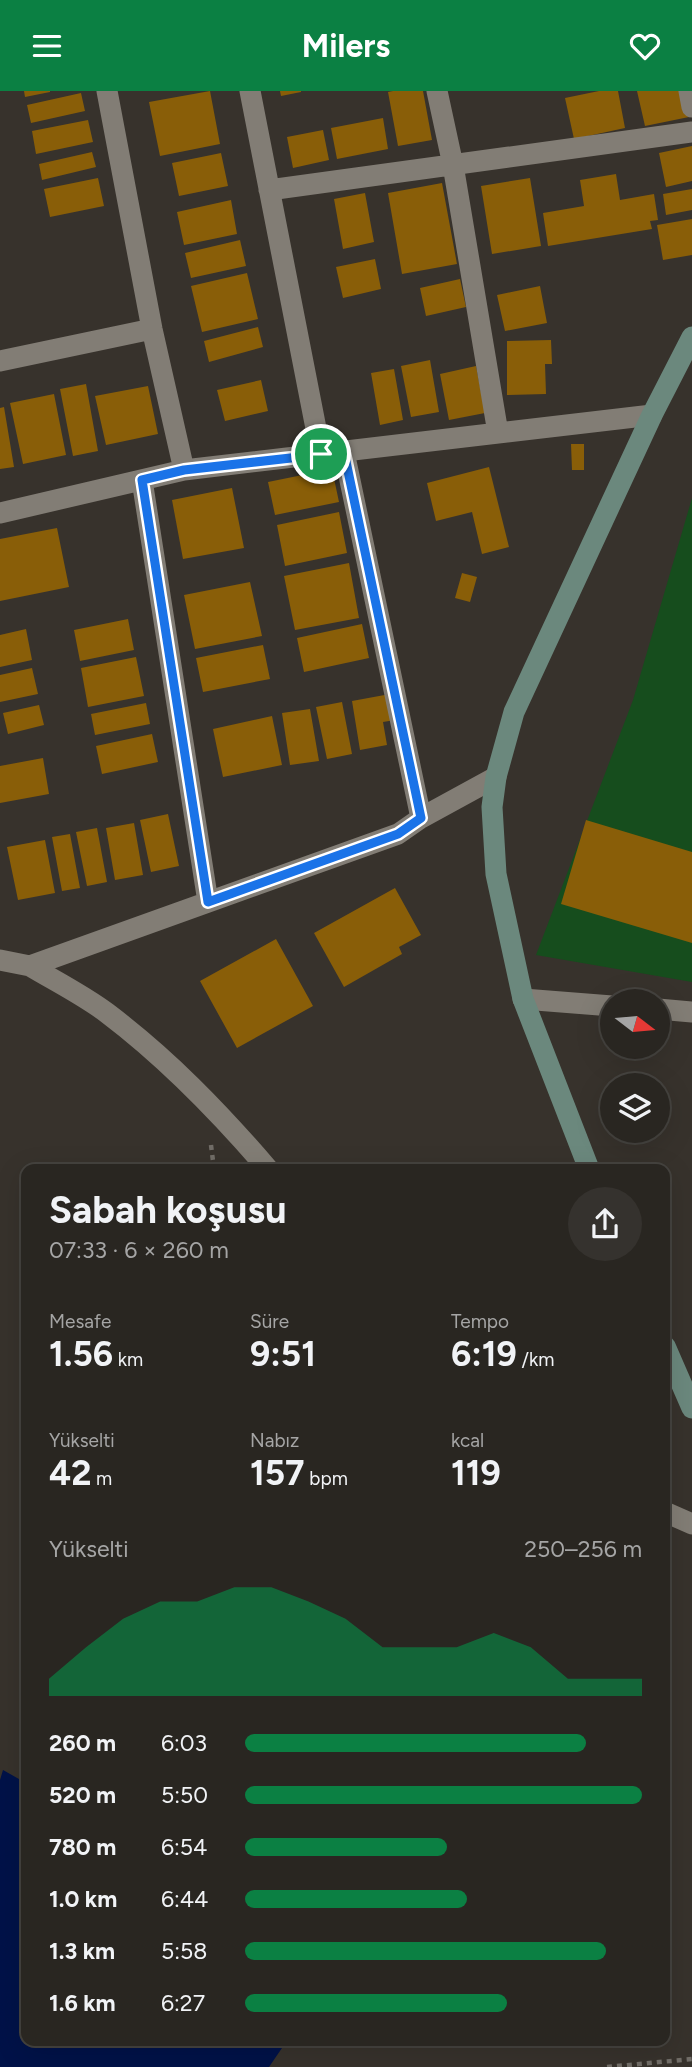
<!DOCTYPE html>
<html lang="tr">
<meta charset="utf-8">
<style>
body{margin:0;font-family:Figtree,sans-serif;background:#35322e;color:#f1f3f6;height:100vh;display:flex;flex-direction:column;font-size:26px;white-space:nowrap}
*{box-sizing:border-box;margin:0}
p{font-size:23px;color:#a5a5a5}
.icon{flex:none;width:38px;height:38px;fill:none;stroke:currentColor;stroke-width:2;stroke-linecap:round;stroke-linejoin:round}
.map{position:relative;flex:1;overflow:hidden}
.side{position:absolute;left:21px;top:1073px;width:649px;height:882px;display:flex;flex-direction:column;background:#292621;border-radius:14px;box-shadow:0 7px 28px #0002,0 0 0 2px #45433f}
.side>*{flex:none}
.needle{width:46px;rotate:106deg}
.fabs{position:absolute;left:600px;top:898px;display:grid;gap:14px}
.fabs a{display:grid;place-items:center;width:70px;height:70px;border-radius:50%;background:#292621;box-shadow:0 7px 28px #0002,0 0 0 2px #45433f;font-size:35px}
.pin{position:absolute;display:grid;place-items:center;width:60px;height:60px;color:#fff;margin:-30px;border:4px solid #fff;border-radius:50%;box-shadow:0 2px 7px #0007}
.round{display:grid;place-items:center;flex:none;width:74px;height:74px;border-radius:37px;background:#35322e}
.summary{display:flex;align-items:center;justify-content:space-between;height:119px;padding:0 28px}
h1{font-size:38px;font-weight:700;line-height:52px}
.stats{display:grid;grid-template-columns:repeat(3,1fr);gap:10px;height:119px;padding:7px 28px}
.stats div{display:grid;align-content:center}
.stats b{font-size:35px;font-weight:700}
.stats small{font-size:19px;font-weight:400}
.stats p{font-size:19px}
.chart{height:196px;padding:14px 28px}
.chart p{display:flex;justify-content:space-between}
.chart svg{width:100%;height:126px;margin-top:7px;fill:#0b8043;opacity:.7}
ul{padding:0 28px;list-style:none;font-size:23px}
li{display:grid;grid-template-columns:112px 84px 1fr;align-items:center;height:52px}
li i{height:18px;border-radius:9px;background:#0b8043}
header{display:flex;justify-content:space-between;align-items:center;height:91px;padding:0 28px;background:#0b8043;color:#fff;font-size:32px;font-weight:700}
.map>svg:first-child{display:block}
</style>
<header><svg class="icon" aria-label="menu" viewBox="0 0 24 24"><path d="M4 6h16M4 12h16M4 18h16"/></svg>Milers<svg class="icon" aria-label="heart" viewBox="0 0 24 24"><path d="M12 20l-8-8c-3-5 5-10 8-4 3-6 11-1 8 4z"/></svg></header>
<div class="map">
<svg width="692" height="1976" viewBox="0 0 692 1976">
<rect width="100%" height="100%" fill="#37322c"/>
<path fill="#164d1d" d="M692,407V891L536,864L633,609Z"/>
<path fill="#001248" d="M3,1679L26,1692V1950H277L282,1957L269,1976H0V1689Z"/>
<path fill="#895e08" d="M24,0H50V1L25,6Z
M210,0L220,53L160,65L149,11Z
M280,0H301V1L281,5Z
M393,0H423L432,49L398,55L388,1Z
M599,0H618L625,37L574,48L565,7Z
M637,0H683L689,26L645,35Z
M81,2L85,20L31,32L27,14Z
M383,27L388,58L337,68L331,37Z
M88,29L93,51L36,63L32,40Z
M323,39L329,69L293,77L287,46Z
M692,55V90L666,96L659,62Z
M92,61L96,76L42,89L39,73Z
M221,62L228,95L179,105L172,72Z
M616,83L620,109L654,103L658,129L650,130L652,138L548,155L543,122L584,115L580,89Z
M98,87L104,115L50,126L44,98Z
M530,87L541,155L492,163L481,95Z
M442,92L457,173L402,183L388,102Z
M692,98V119L666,124L663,103Z
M365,102L374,151L343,158L334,108Z
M231,109L237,143L184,154L177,121Z
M692,128V164L663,169L657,134Z
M240,149L246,175L191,187L185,162Z
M375,168L381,198L343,207L336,176Z
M247,182L258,228L202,241L191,195Z
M460,188L466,216L426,225L420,197Z
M540,195L547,232L505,240L497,204Z
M258,236L263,256L209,271L204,250Z
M551,249L552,273H545L546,303L507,304V250Z
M430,269L439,321L411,326L401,275Z
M476,275L485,322L449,329L440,283Z
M394,278L403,329L380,334L371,282Z
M261,289L268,320L225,330L217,299Z
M86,293L98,360L73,365L60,298Z
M148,295L158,343L106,354L95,305Z
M54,303L66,364L23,373L10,312Z
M4,316L14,376L0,378V317Z
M571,353H584V379H572Z
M489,376L509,456L482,463L472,421L436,430L427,392Z
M332,378L339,411L275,424L268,391Z
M232,397L244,457L183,468L172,409Z
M339,421L347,462L285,475L277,434Z
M57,437L69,496L0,510V448Z
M349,472L359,527L295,539L284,485Z
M462,482L477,486L470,511L455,507Z
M250,491L262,545L195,558L184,504Z
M128,528L134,559L80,570L74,539Z
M362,533L369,567L304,581L297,547Z
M26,538L32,569L0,576V544Z
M263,554L270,588L203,601L196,567Z
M136,566L144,605L88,616L81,577Z
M32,577L38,603L0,611V584Z
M390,603L395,629L383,631L387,654L360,659L352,610Z
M342,611L352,663L327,668L316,616Z
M146,612L150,633L95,644L91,623Z
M39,614L44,634L8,643L3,622Z
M310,618L319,670L290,674L282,622Z
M272,625L282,674L223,686L213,638Z
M152,643L158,671L102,683L96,655Z
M43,667L49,703L0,712V675Z
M168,723L179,775L151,781L140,729Z
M586,729L692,761V852L561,813Z
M134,732L143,784L115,789L106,737Z
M97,737L107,791L87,795L76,741Z
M70,743L80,797L62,800L52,746Z
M45,749L55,802L18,809L7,756Z
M395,797L421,844L399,856L402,863L344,896L314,842Z
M276,848L313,915L237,957L200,890Z"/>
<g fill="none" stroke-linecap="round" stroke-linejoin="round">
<path stroke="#716d67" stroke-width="4.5" stroke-dasharray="5 5" stroke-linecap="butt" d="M211,1054L214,1078
M607,1976L692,1968"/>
<path stroke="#827d75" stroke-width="21" d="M107,0L152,238L184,379
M250,0L321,363
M437,0L453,74L498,342
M689,0L692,16
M269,99L692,41
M0,270L152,238
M344,361L421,727
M142,389L208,811
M0,422L184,379L652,324
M0,869L30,875L398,743L421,727L496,686
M30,875C55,890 83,904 107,922C168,968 219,1021 268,1078
M523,908L612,915
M658,918L692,921
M665,1421L692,1433"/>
<path stroke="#6b887d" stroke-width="21" d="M589,1078L523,908L496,783L492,716L496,686L514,621L652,324L692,246
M665,1255L692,1317"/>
</g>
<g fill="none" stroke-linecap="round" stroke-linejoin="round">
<g stroke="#fff" stroke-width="14">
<path id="route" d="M344,361L421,727L398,743L208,811L142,389L184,379Z"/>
</g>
<use href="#route" stroke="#1a73e8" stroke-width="9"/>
</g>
</svg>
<div class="fabs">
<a><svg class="needle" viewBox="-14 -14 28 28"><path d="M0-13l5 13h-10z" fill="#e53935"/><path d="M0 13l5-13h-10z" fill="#a5a5a5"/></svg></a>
<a><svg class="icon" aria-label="layers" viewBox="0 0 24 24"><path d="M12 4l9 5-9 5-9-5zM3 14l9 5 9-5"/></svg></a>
</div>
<div class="pin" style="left:321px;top:363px;background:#1e9e55"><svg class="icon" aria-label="arrive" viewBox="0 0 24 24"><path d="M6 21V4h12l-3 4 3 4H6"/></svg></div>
<section class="side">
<div class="summary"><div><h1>Sabah koşusu</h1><p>07:33 · 6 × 260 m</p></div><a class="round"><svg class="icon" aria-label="share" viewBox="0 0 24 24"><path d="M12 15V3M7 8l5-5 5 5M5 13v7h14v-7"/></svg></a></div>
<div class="stats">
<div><p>Mesafe</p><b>1.56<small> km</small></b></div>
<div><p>Süre</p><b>9:51</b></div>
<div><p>Tempo</p><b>6:19<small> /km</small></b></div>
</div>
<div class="stats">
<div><p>Yükselti</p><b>42<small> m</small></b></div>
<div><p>Nabız</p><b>157<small> bpm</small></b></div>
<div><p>kcal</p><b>119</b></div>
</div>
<div class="chart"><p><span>Yükselti</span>250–256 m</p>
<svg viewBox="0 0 160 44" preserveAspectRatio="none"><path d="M0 44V38L10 27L20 17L30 11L40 11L50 6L60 6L70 11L80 17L90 27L100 27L110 27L120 22L130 27L140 38L150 38L160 38V44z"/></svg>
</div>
<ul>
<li><b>260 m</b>6:03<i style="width:86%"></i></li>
<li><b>520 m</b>5:50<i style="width:100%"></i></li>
<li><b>780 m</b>6:54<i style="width:51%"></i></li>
<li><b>1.0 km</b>6:44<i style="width:56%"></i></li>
<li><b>1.3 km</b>5:58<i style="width:91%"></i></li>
<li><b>1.6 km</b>6:27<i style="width:66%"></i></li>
</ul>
</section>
</div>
